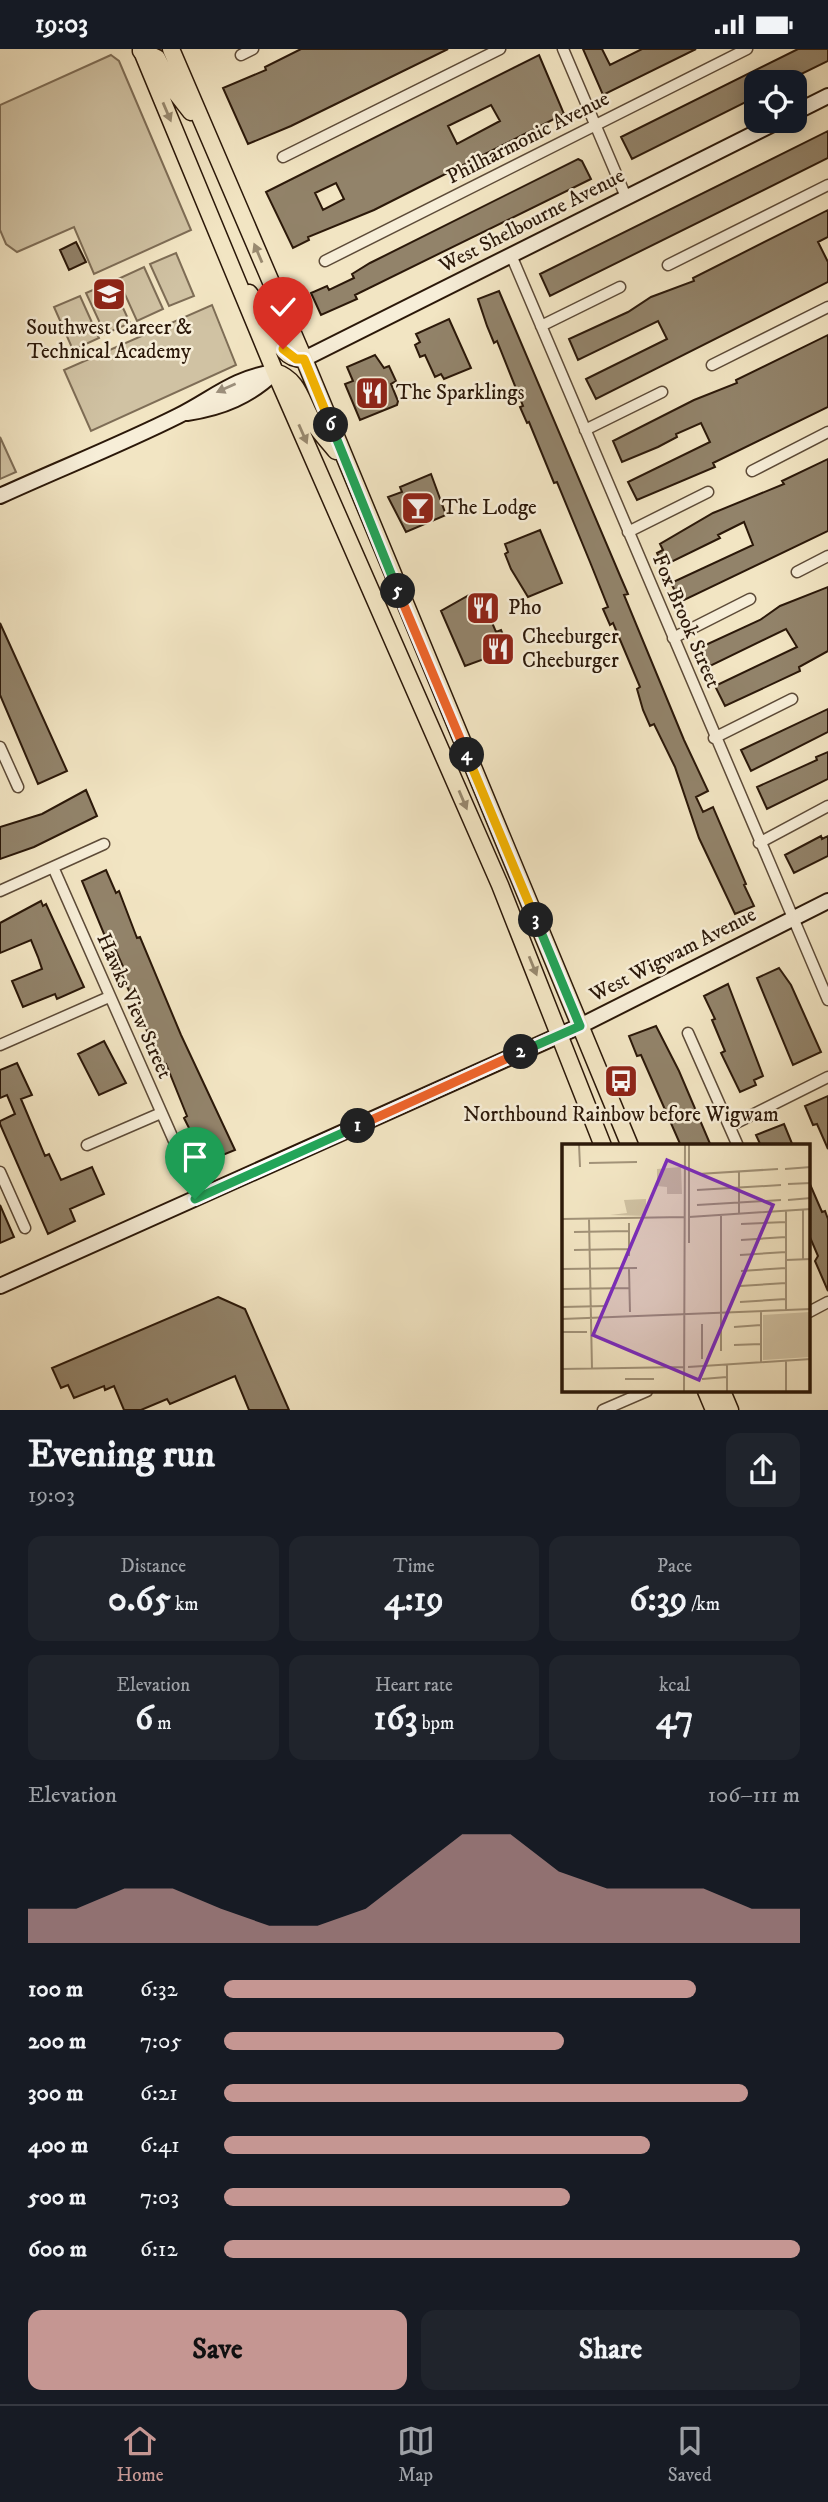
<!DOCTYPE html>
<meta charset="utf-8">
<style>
body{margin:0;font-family:"IM FELL DW Pica",serif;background:#20242c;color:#f1f3f6;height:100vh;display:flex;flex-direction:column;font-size:26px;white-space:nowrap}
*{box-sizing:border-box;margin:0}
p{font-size:23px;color:#9ea1a6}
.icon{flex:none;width:38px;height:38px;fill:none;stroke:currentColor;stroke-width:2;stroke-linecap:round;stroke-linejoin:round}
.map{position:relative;height:1361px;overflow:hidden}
.side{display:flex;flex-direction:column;background:#171b24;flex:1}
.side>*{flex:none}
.controls{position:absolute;left:744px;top:21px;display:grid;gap:14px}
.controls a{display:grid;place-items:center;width:63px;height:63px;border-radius:14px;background:#171b24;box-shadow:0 4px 18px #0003;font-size:35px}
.pin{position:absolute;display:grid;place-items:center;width:60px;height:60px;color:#fff;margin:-72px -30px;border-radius:50% 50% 50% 0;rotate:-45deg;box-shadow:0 0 7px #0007}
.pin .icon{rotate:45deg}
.km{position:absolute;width:35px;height:35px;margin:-18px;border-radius:50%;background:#222;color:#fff;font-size:19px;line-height:35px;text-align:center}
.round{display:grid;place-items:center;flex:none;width:74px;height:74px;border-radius:14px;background:#20242c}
.summary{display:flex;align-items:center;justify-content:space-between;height:119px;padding:0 28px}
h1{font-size:38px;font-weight:700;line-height:52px}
.metrics{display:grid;grid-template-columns:repeat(3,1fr);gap:10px;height:119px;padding:7px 28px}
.metrics div{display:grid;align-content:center;border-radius:14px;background:#20242c;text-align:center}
.metrics b{font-size:35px;font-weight:700}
.metrics small{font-size:19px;font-weight:400}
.metrics p{font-size:19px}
.chart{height:196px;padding:14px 28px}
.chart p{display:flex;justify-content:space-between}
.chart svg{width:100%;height:126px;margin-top:7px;fill:#c59692;opacity:.7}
.primary-button{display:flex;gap:14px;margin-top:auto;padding:14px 28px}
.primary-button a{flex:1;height:80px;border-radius:14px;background:#c59692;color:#111;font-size:28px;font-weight:700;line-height:80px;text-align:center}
.primary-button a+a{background:#20242c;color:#f1f3f6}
ul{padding:0 28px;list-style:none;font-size:23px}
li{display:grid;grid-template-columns:112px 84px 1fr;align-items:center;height:52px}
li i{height:18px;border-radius:9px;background:#c59692}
.status{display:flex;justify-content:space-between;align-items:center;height:49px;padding:0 35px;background:#171b24;direction:ltr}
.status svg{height:19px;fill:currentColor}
.menu{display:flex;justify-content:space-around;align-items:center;height:98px;border-top:2px solid #363941;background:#171b24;font-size:19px;color:#9ea1a6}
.menu a{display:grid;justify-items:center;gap:4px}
.menu .current{color:#c59692}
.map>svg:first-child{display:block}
</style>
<div class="status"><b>19:03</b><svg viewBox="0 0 49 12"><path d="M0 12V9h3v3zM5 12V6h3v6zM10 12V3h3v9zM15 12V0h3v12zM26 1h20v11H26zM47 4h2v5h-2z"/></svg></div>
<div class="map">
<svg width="828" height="1361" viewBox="0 0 828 1361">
<rect width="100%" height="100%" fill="#f2e5c3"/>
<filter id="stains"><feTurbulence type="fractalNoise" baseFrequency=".00286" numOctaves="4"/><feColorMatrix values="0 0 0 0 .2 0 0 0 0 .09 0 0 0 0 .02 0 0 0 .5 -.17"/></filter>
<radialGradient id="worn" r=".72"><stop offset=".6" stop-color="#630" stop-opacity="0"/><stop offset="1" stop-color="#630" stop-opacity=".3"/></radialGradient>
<path fill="#d0c2a3" stroke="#7e6d56" stroke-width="2" d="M111,6L119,12L191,181L94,225L74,178L17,203L6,195L0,181V56Z
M176,204L194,247L169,257L150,215Z
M144,218L163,260L137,272L118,230Z
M111,233L130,274L105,285L86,244Z
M80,247L99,289L73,301L54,258Z
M212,256L236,316L91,382L64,321Z
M0,388L16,423L0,430Z"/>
<path fill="#92836a" stroke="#2b1809" stroke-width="2" fill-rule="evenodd" d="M301,0H448L291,77L248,95L223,39L266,21L265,18Z
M583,0H602L610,16L642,0H696L603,46Z
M798,0H828V12L785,33H756V48L632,110L621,88Z
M539,6L564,65L374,161L308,188L309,191L293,199L266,143ZM491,56L500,72L457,95L448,77ZM336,134L344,150L323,161L315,144Z
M828,82V109L550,247L540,225Z
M578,110L582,112L591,130L355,246L357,250L321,266L311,244L327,237L329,241L354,229L352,225L370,214Z
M828,161V188L818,193L828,213V233L596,350L586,330L667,290L658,272L578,311L569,290L628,263L651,248L694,232L693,229Z
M76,193L86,213L69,221L60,201Z
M499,242L621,529L628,545L624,546L684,691L708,742L696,748L703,763L713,758L746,835L744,836L754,857L735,865L699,789L675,718L654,675L650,677L643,661L637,640L640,638L613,574L610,576L603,560L608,558L590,513L557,433L554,434L529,373L527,374L520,358L523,357L497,292L494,294L487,277L478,250Z
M449,270L471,319L444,330L441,325L435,328L425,306L420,308L415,296L420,293L416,285Z
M828,286V358L713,414L715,418L637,451L628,433L710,393L701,374L676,385L677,388L658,398L622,413L613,392L694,351L737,334L736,331Z
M375,306L384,319L389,317L396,332L391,335L398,352L397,356L360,371L345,335L353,332L347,318Z
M828,410V482L680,553L671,534L753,496L744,473L718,486L720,489L663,517L657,504L663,501L660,495L713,464L784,435L782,432Z
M431,425L446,466L406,483L388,448L402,443L400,438Z
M540,481L562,534L528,548L511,520L505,505L508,503L505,495Z
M828,538V602L799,618L800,622L725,657L715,637L797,598L786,580L708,618L699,599L760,571L780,557Z
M471,545L474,553L482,550L496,583L501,581L507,595L496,600L498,605L465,617L441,562Z
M0,574L67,722L38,735L0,646Z
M828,660V683L751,722L741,701Z
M828,703V730L767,760L757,738L817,711L816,708Z
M86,741L97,767L34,798L0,810V778L42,765Z
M821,787L822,790L828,787V807L794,824L785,806Z
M106,821L116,844L119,842L137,889L140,888L181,986L235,1101L208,1112L198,1087L194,1089L184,1069L187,1067L166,1015L163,1016L151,991L121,924L125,922L113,895L109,897L82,832Z
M41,852L43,857L46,855L84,938L57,950L55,945L23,958L12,932L42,920L38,908L31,891L0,904V874Z
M779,919L791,936L821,1003L793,1016L757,929Z
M728,935L763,1027L754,1031L756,1036L740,1043L721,1004L725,1002L712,971L715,970L704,947Z
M656,977L679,1022L711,1097H681L641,1006L637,1007L629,987Z
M104,992L126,1034L99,1046L78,1005Z
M17,1014L32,1046L21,1050L45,1107L49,1105L61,1131L92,1118L104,1145L70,1160L75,1172L48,1185L0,1075V1072L15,1065L7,1046L0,1049V1021Z
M828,1047V1100L817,1075L813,1076L805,1057Z
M784,1075L793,1097H761L756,1086Z
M809,1133L822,1163L825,1162L828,1170V1242L815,1212L818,1207L809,1186Z
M0,1156L14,1188L0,1194Z
M218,1248L245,1260L289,1361H249L235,1327L170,1355L167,1350L141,1361H124L114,1337L105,1341L104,1337L74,1349L68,1336L61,1339L52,1319Z"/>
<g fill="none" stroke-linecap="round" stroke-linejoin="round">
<g stroke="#5d4b38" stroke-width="13">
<path id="street" d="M563,0L626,148
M241,6L253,0
M283,108L500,0
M511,206L828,951
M325,212L747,0
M668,216L828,136
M541,277L620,238
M712,316L828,258
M585,381L662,343
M752,422L828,383
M628,483L708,443
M797,523L828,507
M673,589L750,550
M714,689L792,650
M0,698L18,738
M759,794L828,757
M53,818L182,1110
M0,842L104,795
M688,984L738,1097
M0,996L109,948
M730,1077L828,1028
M87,1096L161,1064
M0,1123L25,1179
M809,1263L828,1253
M603,1361L647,1342"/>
</g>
<g stroke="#2b1809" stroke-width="18">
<path id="secondary" d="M794,64L828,47
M304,310L779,72
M187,364C222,359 250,347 275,323
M0,447C59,420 120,396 178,367C214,349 233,329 275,323
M0,1237L580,977L828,852"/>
</g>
<g stroke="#2b1809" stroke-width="19">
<path id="primary" d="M141,0L275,323L500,836L603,1097
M171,0L304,310L630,1097
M141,2L157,9L170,36L191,63
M249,244C255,252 261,259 266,267C277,284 279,311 304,310
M275,323C301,331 301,356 315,376C321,385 329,393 336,402
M706,1342L714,1361
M722,1342L730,1361"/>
</g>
<use href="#street" stroke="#f7eed8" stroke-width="10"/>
<use href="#secondary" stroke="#f7eed8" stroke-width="14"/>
<use href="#primary" stroke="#f2e5c3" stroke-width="16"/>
</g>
<defs><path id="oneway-solid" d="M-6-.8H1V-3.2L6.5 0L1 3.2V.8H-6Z" transform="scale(1.75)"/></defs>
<g fill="#98896f">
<use href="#oneway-solid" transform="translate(167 63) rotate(67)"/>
<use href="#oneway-solid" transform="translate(258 204) rotate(-113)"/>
<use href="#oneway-solid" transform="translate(303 385) rotate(66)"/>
<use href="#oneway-solid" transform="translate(463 751) rotate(67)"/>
<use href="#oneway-solid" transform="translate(533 917) rotate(68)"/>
</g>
<use fill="#9b8e7b" href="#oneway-solid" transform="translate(226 339) rotate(156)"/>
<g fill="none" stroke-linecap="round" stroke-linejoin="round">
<g stroke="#fff" stroke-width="14">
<path id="split-1" d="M195,1150L358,1077"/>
</g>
<g stroke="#fff" stroke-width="14">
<path id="split-2" d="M358,1077L521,1003"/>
</g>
<g stroke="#fff" stroke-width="14">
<path id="split-3" d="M521,1003L580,977L536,871"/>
</g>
<g stroke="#fff" stroke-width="14">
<path id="split-4" d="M467,706L536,871"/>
</g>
<g stroke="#fff" stroke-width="14">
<path id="split-5" d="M398,542L467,706"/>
</g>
<g stroke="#fff" stroke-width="14">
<path id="split-6" d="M331,376L398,542"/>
</g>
<g stroke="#fff" stroke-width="14">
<path id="split-7" d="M283,300L296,310H304L331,376"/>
</g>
<use href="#split-1" stroke="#22a559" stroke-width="9"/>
<use href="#split-2" stroke="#f0652b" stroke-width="9"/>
<use href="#split-3" stroke="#22a559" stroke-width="9"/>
<use href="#split-4" stroke="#f5b400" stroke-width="9"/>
<use href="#split-5" stroke="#f0652b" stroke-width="9"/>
<use href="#split-6" stroke="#22a559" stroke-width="9"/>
<use href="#split-7" stroke="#f5b400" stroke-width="9"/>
</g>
<defs>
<g id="school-square" transform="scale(1.75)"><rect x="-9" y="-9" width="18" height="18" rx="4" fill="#8f2418" stroke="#f7eed8"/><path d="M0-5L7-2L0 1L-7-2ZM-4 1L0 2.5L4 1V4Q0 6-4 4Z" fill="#fff"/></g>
<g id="restaurant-square" transform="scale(1.75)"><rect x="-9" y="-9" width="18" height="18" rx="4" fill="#8f2418" stroke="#f7eed8"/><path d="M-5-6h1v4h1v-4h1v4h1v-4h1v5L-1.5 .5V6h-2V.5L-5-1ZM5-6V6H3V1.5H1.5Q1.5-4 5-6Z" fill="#fff"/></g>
<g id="bar-square" transform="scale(1.75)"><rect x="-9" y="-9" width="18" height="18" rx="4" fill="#8f2418" stroke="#f7eed8"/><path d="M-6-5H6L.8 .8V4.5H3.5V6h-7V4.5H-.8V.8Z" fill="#fff"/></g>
<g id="bus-square" transform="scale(1.75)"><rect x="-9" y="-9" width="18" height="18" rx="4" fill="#8f2418" stroke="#f7eed8"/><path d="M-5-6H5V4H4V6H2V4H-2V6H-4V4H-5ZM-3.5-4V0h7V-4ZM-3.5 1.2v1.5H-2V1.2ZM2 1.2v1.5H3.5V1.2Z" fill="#fff"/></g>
</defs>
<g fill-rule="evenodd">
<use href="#school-square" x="109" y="245"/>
<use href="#restaurant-square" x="372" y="344"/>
<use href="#bar-square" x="418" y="459"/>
<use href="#restaurant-square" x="483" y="559"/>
<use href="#restaurant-square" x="498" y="600"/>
<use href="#bus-square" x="621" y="1032"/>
</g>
<g text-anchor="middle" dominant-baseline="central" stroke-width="5" stroke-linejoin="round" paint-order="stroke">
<g font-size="21" fill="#2b1809" stroke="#f7eed8">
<text transform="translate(528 89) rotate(-27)">Philharmonic Avenue</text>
<text transform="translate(532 172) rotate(-27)">West Shelbourne Avenue</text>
<text transform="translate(686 572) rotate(67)">Fox Brook Street</text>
<text transform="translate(673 906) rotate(-27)">West Wigwam Avenue</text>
<text transform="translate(134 957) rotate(66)">Hawks View Street</text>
</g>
<g font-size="21" fill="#2b1809" stroke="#f7eed8" text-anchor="start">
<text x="109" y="279" text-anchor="middle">Southwest Career &amp;<tspan x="109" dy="24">Technical Academy</tspan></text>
<text x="396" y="344">The Sparklings</text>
<text x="442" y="459">The Lodge</text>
<text x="508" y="559">Pho</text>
<text x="522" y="588">Cheeburger<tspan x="522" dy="24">Cheeburger</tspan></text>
<text x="621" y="1066" text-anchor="middle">Northbound Rainbow before Wigwam</text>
</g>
</g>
<g transform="translate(562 1095)">
<rect width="248" height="248" fill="#f2e5c3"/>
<path d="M119,23L120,50H105V43L95,42V25ZM84,55V72L48,71L65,69L62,56ZM248,168V213L201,216V171Z" fill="#d0c2a3"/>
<path fill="none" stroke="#a29379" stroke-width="2" d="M17,0L18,23M27,19L75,18M223,25L249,23M136,30L216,25M226,40L249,39M135,46L219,41M226,56L249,54M135,61L219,56M241,66V116M224,67V166M177,69V28M127,73L249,65M0,75L123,73M27,75L30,225M67,79V112M179,80L224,78M12,88L67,87M179,96L224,93M127,99V0M12,106L67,105M178,111L224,108M224,116L249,115M0,125L75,124M67,125L68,168M179,127L224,124M178,142L224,139M0,145L68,144M178,158L224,155M0,163L44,162M0,175L249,165M172,183L199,181M0,188H25M172,201L199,200M159,207V71M140,215V180M224,216V248M199,218V168M165,220V248M126,223L249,215M0,225L123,223M63,235H92M140,235L165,233M122,248L123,0"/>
<path fill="#7b2cbf" fill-opacity="0.15" stroke="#7b2cbf" stroke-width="3.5" d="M105,16L211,61L137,236L31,191Z"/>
<rect width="248" height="248" fill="none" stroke="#2b1809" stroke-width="3.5"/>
</g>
<rect width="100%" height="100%" filter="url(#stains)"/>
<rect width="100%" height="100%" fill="url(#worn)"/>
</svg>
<div class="controls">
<a><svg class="icon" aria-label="locate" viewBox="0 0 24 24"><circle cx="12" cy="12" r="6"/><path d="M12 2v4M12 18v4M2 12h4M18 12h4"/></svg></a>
</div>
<div class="pin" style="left:195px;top:1150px;background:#1e9e55"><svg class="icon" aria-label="arrive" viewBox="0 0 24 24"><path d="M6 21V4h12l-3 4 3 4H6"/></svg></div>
<div class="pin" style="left:283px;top:300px;background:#d93025"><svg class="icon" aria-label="check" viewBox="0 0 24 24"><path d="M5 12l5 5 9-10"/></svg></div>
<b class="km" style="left:358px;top:1077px">1</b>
<b class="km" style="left:521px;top:1003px">2</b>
<b class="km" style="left:536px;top:871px">3</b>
<b class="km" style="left:467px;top:706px">4</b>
<b class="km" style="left:398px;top:542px">5</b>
<b class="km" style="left:331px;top:376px">6</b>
</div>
<section class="side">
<div class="summary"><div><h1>Evening run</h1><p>19:03</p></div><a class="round"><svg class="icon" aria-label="share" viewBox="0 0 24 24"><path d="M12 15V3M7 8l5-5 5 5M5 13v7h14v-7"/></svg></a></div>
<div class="metrics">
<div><p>Distance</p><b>0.65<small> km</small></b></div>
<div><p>Time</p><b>4:19</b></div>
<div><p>Pace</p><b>6:39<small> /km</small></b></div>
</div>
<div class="metrics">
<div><p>Elevation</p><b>6<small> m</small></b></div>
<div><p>Heart rate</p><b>163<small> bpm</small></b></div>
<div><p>kcal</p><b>47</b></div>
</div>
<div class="chart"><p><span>Elevation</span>106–111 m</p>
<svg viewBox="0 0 160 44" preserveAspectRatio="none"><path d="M0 44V32L10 32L20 25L30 25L40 32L50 38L60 38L70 32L80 19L90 6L100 6L110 19L120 25L130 25L140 25L150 32L160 32V44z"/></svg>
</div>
<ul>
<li><b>100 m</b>6:32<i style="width:82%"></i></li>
<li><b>200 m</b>7:05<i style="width:59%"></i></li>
<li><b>300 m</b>6:21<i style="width:91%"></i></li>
<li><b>400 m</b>6:41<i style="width:74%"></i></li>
<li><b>500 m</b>7:03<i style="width:60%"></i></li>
<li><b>600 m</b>6:12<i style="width:100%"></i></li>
</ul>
<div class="primary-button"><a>Save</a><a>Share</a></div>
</section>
<nav class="menu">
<a class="current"><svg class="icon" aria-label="home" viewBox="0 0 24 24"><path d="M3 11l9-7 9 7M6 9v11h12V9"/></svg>Home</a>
<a><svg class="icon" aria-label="map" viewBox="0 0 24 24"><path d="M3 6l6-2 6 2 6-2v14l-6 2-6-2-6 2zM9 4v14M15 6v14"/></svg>Map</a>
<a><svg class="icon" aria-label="saved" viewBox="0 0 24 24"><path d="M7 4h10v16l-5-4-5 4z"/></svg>Saved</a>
</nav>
